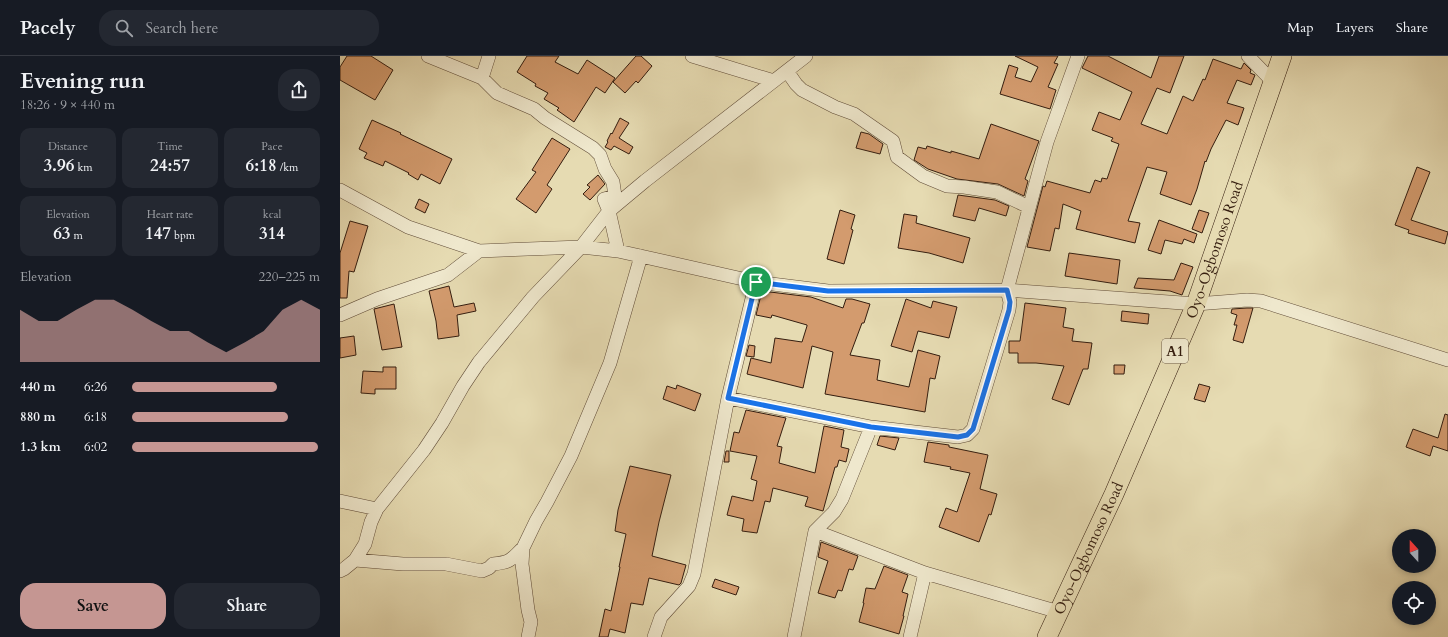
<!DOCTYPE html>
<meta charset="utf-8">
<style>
body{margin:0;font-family:Cardo,serif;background:#242831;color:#f1f3f6;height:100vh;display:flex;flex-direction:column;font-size:15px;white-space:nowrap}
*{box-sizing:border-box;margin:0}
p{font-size:13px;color:#9ea1a6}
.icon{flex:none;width:22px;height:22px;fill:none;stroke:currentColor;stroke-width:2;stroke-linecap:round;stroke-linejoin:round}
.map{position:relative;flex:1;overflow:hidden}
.panel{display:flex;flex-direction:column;background:#171b24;width:340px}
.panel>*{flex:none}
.needle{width:26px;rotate:339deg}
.fabs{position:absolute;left:1052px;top:473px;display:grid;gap:8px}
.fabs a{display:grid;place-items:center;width:44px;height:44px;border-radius:50%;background:#171b24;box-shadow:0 2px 6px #0003;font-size:20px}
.pin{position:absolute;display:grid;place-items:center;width:34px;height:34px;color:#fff;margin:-17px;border:2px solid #fff;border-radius:50%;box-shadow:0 1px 4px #0007}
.round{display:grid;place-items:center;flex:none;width:42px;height:42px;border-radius:16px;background:#242831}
.head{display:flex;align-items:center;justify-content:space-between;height:68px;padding:0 20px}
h1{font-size:22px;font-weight:700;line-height:30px}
.metrics{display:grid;grid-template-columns:repeat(3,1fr);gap:6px;height:68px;padding:4px 20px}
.metrics div{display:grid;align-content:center;border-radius:10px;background:#242831;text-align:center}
.metrics b{font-size:17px;font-weight:700}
.metrics small{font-size:11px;font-weight:400}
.metrics p{font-size:11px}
.chart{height:112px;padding:8px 20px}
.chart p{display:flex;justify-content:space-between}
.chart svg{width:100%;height:72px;margin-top:4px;fill:#c59692;opacity:.7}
.button{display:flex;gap:8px;margin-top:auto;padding:8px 20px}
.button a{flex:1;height:46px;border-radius:16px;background:#c59692;color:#111;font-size:16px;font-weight:700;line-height:46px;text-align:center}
.button a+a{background:#242831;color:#f1f3f6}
ul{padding:0 20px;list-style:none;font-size:13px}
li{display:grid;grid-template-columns:64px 48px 1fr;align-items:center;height:30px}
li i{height:10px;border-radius:5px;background:#c59692}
header{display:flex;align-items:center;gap:24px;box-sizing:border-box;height:56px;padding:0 20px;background:#171b24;border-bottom:1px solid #363941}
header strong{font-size:19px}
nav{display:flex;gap:22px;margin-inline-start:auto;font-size:14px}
.search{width:280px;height:36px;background:#242831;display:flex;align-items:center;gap:10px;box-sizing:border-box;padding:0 14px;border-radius:16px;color:#9ea1a6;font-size:15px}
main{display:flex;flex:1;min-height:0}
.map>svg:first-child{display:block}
</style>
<header>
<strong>Pacely</strong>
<div class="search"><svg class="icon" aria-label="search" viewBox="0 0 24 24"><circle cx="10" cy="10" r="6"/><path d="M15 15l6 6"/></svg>Search here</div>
<nav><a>Map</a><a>Layers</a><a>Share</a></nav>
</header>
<main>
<section class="panel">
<div class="head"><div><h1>Evening run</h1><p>18:26 · 9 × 440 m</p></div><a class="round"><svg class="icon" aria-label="share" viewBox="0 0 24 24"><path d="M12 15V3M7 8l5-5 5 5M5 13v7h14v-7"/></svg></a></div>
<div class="metrics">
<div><p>Distance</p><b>3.96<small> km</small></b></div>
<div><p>Time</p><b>24:57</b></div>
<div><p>Pace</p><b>6:18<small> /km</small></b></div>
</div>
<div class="metrics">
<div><p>Elevation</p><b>63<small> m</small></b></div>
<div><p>Heart rate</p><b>147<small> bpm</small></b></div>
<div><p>kcal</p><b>314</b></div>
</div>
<div class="chart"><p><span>Elevation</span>220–225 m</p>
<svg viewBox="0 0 160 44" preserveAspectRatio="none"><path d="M0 44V12L10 19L20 19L30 12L40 6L50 6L60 12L70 19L80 25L90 25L100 32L110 38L120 32L130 25L140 12L150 6L160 12V44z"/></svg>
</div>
<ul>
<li><b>440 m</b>6:26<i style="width:77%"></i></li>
<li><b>880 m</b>6:18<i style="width:83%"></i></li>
<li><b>1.3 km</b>6:02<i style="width:99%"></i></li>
</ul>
<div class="button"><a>Save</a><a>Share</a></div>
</section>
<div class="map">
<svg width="1108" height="581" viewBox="0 0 1108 581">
<rect width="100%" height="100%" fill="#e6dbb2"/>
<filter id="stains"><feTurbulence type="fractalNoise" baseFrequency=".005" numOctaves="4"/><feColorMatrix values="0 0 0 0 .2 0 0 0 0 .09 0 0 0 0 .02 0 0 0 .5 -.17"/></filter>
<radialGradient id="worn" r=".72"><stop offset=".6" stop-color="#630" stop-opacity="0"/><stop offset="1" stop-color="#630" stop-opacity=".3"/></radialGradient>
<path fill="#d39b6e" stroke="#341d0f" d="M7,0H31L53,14L35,44L0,24V11Z
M187,0H219L215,6L238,18L247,4L275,22L265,37L256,31L234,66L217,54L219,52L204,43L208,37L195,30L196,28L177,16Z
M296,0H301L312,10L298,27L296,25L285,37L273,26Z
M675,0H718L714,7L718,8L708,31L716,34L710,53L660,38L669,9L678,12L675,21L691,26L698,11Z
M748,0H768L811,22L819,0H844L830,37L817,32L801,68L827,78L843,40L853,45L863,23L865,24L873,3L901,13L904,7L911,14L910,17L915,19L911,29L897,24L887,47L904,52L898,69L886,64L871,93L866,106L865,105L857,133L851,149L820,138L827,116L807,111L788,165L800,167L795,187L736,173L741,155L723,148L719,173L715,172L710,195L687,191L703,130L705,131L707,125L750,137L755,124L761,126L762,122L767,123L779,88L771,85L773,82L752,74L759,56L780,64L792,36L742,12Z
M280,62L289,67L279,82L293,91L289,98L274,90L271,94L265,91L268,86L267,85L271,77L272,78Z
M32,64L61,77L60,78L112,103L100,128L81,118L78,124L68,118L69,117L45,105L43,110L24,102L27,97L19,93Z
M651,68L699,85L685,123L688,125L684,140L658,128L617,123L588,113L574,104L578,91L586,93L587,90L611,97V95L639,103Z
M521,76L529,78L543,88L540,98L516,92Z
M212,82L230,93L207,129L212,133L196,157L176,143L196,116L192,114Z
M1077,111L1090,116L1071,164L1108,176L1105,188L1068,177L1069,174L1055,169Z
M258,119L265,128L250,144L243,138L250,131L247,129Z
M618,139L655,144L669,150L666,160L639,152L635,165L613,160Z
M79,143L89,148L85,157L75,152Z
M500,154L515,159L511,173L513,174L504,208L487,203Z
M859,154L869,157L862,177L852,173Z
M564,158L577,160L576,167L630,182L623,207L589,197L558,192Z
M819,164L857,178L854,187L844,183L842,188L825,184L821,198L808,194Z
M10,165L28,170L14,216L9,215L7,242H0V197Z
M729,197L780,204L777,228L725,220Z
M841,207L853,211L842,239L830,235L794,232L798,222L834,224Z
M109,230L114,251L134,247L136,255L117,259L119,280L98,283L96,265L89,235Z
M422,235L471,241L503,252L506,243H512L530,248L524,267H522L510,299L540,304L537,324L569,331L578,294L600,300L595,323L590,322L585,356L485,338L493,296L472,290L463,332L407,318L411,302L431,307L435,282L462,286L467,270V269L432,259L431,262L416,259Z
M566,243L591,252L593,245L617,251L609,282L578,275L572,296L551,290Z
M685,247L726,252L723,271L734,273L732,285L752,287L748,313H743L729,349L712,343L724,310L696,307H678V297H669V285H680Z
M54,248L62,291L42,294L34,253Z
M907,252H913L903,287L893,284L897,269H894L897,259L891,257L892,253Z
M782,255L809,258L808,268L781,265Z
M14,280L16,299L0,302V282Z
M409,289L415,290L414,301L406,300Z
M774,309H785L784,318H774Z
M43,311H56V333H35V338L21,337L23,315L43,316Z
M859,328L870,331L865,346L854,343Z
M337,329L361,338L355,355L323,343L327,330L336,333Z
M406,354L446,362L437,390L442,391L439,407L475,417L484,370L504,374L501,391L509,393L506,406L499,404L497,411H495L483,455L465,450L468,441L433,432L430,446L425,445L417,477L402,475L404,463L387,459L392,440L413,445L417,425L411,423L417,400L390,395L394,376L399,377Z
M1105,358L1108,359V395L1093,390L1090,400L1066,391L1073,373L1098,382Z
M540,380L559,382L555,394L537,389Z
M588,386L609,389V391L648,399L640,433L657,438L651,459L649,458L639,486L599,471L606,452L617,456L630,417L610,413L611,411L584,406Z
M386,395H389V406H384Z
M290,410L331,419L319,466L312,500L346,509L341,527L339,529L309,522L303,549L291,547L285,577L270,573L268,581H259L265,553L271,555L280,511H279L286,478L275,475L278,454Z
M481,486L518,500L513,514L509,513L502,535L498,534L495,542L478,537L488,505L478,501Z
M544,510L568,519L562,536L568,538L563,560H564L559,578L519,566L524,547H523L526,532L535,533Z
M375,523L399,531L396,539L372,531Z"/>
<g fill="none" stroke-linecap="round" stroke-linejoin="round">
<g stroke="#604c38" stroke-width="14">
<path id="minor" d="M88,0L142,22L157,37L194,53L205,62L253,92L260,99L265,113L273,126L275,140L264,143L269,155L278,195
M352,0L434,25
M908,0L933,26
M447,15L456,28L462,34L495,51L514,58L553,85L557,101L583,120L607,130L624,131L657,136L689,151
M142,22L149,0
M0,134L68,171L139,195L241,191L278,195L416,226L488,235L667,234L856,248L907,244L921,245L1108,304
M0,259L37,243L108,219L139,195
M388,342L531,371L618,381L627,379L633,373L669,254L670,246L667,234L707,86L738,0
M0,445L37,453
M475,475L585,517L719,556
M15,504L63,508H106L142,515L149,512L153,508C172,506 170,504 183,492
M0,515L4,513L15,504L25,488L31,466L37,453L84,394L102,367L123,330L139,306L193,241L241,191L269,155L305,125L466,0
M188,581L191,566L188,554L182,508L183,492L196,465L207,446L231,400L270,307L301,200
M314,581L321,561L349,530L354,518L388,342L416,226
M454,581L475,475L494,456L502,443L531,371
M570,581L585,517"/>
</g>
<g stroke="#341d0f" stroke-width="20">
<g id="highway">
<path id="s1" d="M707,581L774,438L856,248L942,0"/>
</g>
</g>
<use href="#minor" stroke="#efe8cd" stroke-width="13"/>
<use href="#highway" stroke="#e6dbb2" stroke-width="19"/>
</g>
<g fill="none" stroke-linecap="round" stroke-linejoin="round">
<g stroke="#fff" stroke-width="8">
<path id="route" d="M416,226L488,235L667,234L670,246L669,254L633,373L627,379L618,381L531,371L388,342Z"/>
</g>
<use href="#route" stroke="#1a73e8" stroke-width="5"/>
</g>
<g text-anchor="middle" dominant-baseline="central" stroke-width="3" stroke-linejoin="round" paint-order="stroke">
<rect fill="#efe8cd" stroke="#6c5a48" stroke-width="1" x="822" y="283" width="26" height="24" rx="3"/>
<g font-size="14" font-weight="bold" fill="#341d0f">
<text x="835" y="295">A1</text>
</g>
<g font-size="15" fill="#341d0f" stroke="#efe8cd">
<text stroke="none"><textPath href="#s1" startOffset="422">Oyo-Ogbomoso Road</textPath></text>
<text stroke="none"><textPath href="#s1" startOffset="98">Oyo-Ogbomoso Road</textPath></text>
</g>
</g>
<rect width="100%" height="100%" filter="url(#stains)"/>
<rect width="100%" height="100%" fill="url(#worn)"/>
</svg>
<div class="fabs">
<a><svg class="needle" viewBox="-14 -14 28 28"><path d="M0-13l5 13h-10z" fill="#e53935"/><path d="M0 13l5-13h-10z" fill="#9ea1a6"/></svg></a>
<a><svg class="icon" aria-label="locate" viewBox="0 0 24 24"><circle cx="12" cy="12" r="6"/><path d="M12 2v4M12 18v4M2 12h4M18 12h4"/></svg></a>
</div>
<div class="pin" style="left:416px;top:226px;background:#1e9e55"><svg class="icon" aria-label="arrive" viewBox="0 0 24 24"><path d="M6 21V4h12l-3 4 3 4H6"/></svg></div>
</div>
</main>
